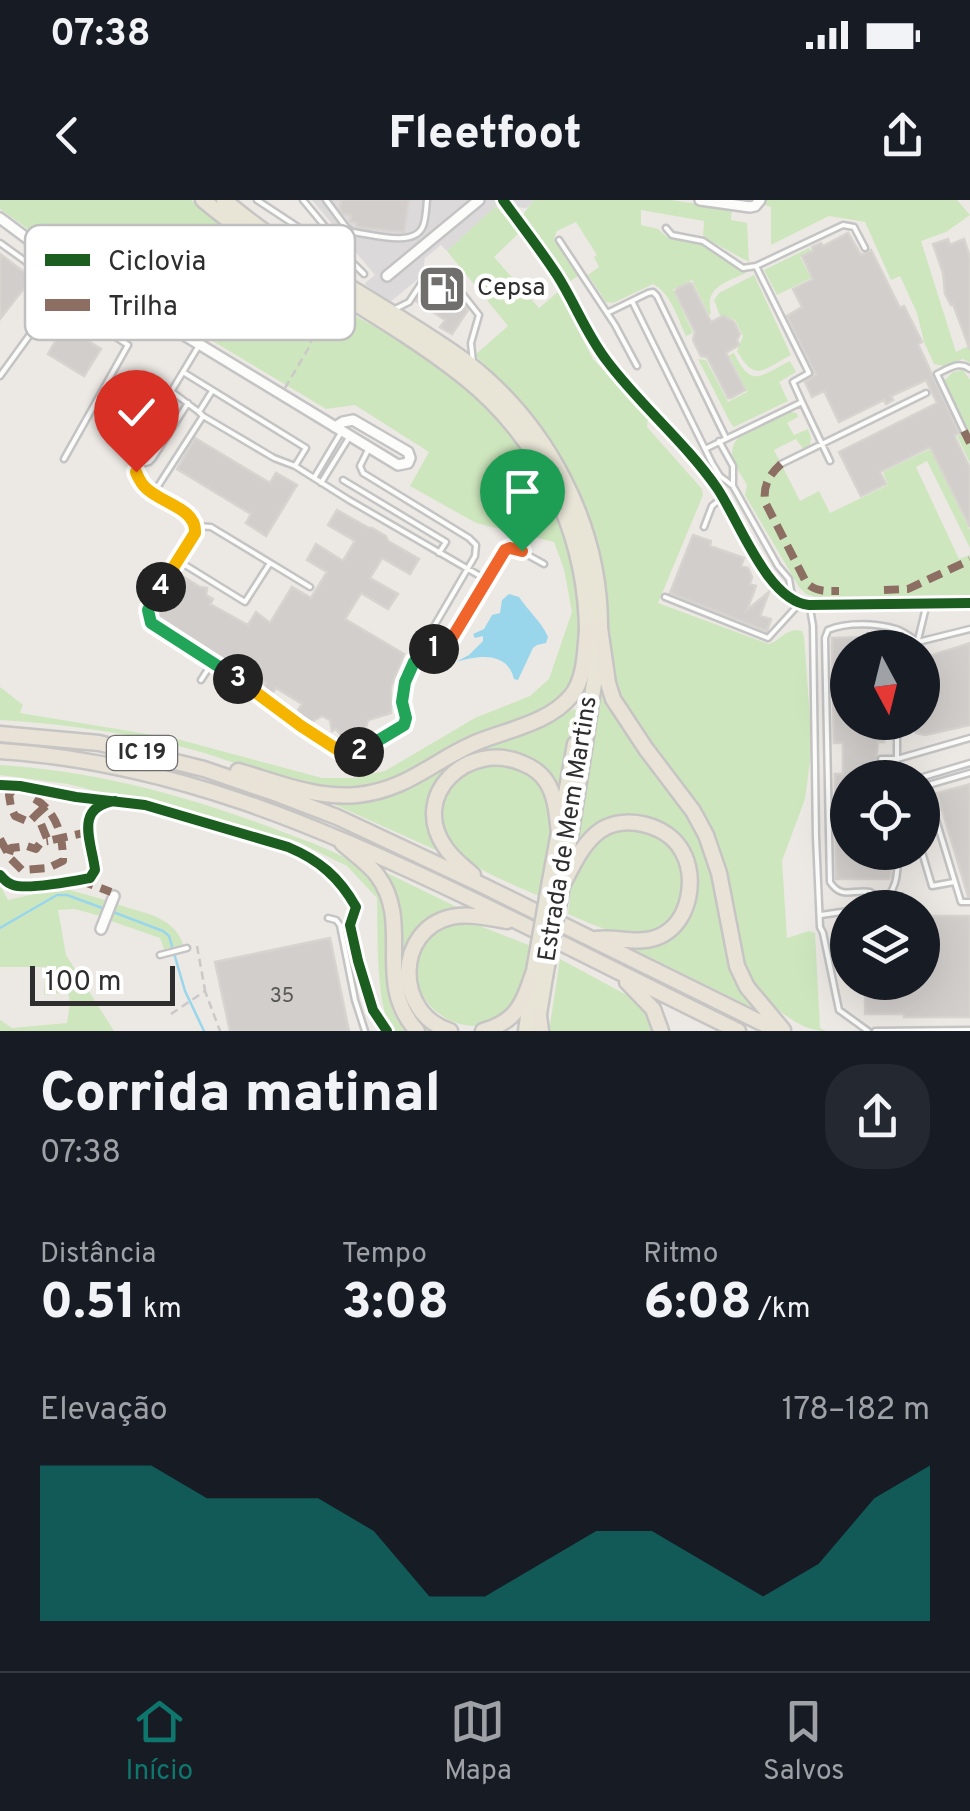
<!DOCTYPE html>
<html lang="pt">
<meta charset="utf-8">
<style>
body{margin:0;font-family:Overpass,sans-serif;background:#242831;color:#f1f3f6;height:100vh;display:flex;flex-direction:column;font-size:38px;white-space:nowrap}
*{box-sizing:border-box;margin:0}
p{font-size:32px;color:#9ea1a6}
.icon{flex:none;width:55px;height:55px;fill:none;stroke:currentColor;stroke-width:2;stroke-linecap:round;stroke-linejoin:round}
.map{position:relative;height:831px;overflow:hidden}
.details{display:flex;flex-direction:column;background:#171b24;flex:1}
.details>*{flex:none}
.needle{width:65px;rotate:173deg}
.controls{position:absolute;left:830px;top:430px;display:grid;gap:20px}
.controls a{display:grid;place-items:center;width:110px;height:110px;border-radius:50%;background:#171b24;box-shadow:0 10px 40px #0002;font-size:50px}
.scale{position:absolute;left:30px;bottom:25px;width:145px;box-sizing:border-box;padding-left:10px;border:5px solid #2e2e2e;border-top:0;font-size:28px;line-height:35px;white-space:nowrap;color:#2e2e2e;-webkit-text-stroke:8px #fff;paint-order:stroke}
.pin{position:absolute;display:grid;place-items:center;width:85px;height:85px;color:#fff;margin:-102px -42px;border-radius:50% 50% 50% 0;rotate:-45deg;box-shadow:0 0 10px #0007}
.pin .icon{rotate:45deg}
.km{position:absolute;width:50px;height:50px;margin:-25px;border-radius:50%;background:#222;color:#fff;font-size:28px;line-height:50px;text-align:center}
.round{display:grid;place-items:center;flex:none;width:105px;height:105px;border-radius:40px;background:#242831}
.overview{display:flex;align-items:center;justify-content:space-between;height:170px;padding:0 40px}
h1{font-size:55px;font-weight:800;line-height:75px}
.metrics{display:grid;grid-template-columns:repeat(3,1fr);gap:15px;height:170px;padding:10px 40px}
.metrics div{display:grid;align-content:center}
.metrics b{font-size:50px;font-weight:800}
.metrics small{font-size:28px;font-weight:400}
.metrics p{font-size:28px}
.chart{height:280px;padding:20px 40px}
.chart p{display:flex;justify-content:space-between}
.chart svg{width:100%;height:180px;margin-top:10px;fill:#0f766e;opacity:.7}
.status{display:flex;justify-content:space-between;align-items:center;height:70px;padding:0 50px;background:#171b24;direction:ltr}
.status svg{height:28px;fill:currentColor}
header{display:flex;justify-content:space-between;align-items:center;height:130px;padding:0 40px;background:#171b24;font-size:45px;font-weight:800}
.tabs{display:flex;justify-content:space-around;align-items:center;height:140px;border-top:2px solid #363941;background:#171b24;font-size:28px;color:#9ea1a6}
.tabs a{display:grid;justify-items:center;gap:5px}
.tabs .active{color:#0f766e}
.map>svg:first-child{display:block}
</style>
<div class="status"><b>07:38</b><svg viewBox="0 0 49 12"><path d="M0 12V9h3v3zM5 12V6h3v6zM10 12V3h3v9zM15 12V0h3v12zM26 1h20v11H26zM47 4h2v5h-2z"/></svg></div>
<header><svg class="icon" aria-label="back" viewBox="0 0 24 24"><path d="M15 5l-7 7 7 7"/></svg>Fleetfoot<svg class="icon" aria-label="share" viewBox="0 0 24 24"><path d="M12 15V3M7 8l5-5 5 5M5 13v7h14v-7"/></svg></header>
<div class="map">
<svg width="970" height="831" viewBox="0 0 970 831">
<rect width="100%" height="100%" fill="#ece8e4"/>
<path fill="#dcd9db" d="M312,0H534L527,8L496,6L447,51L441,45L425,58L422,76L390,102L364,84L375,75Z"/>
<path fill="#cee6be" d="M0,0H191L231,35L206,78L312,141L334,104C365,122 397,137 426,157C514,214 564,295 578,398C583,431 586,473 562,499C551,511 505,529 488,537C455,553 397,585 362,589C311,595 244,564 194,550C131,533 65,524 0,520V487L23,505L20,513L177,539L322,578H353L385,571L475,518L530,496L549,479L572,412L564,369L554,342L476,323L410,286L429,252L355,205L326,209L39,37L0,9Z
M534,0H671L732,9L731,20L747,23L749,62L703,37L704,21L641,10V25L658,29L668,38L700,43L746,73C727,82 704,87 711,113L709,115L692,80L673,90L693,133L686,136C678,119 671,93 653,84L613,103L606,102L588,75L599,67L594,57L597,55L576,22L557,31L554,38L578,76L569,82L524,20V13Z
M766,0H957L970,15L946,32L921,41L956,152L970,145V163L963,159L943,166L934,164L924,142L917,113L900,76L891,80L865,22L829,16L771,45V7L765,5Z
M496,6L519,33L494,57L539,108L558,92L593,159L648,218L647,227L702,289L703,295L658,403L769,444C781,440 788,426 802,431L804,437L812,546L805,599L782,661L787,738L809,731L815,733L820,828L826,831C810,831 798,824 785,815C719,770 743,694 712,631C686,580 633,542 616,486C605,450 608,410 602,373C597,341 586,310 572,280C556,248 536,219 512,193C501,179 487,168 475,155L508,126L447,51Z
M809,48L811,51L800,57L809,74L823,68L825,71L777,95L764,70Z
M754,75L791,155C763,169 756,184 737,151L743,136L735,120L720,116L714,100L719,93Z
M734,153C751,189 760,176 790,161L796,172L779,182L788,201L734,227L731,224L698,159L706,160L728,202L747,192L729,155Z
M963,170L970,180V263L957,236L967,230L946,188L945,180L953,172Z
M791,212L797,213L798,217L787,223L794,235L808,229L811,238L810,245L803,249L796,239L774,250L800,301L819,291L830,313L888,285L883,272L930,249L970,330V348L927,261L916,267L959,359L970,355V398H819L806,394L799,387L745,295L747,285C738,269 724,255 738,238Z
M603,483L696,626L716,683L731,770L753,804V808L635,750V747L657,745L672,736L694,664L687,646C644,624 615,595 578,645L576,640Z
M574,509L576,510L561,597L550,577L503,552L475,554L445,572L432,593L438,651L331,603L332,601H364L387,596L424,581L470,552L527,531Z
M496,563C511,567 527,571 538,582C562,606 544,666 539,696C517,686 480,672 463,657C421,620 444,568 496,563Z
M0,565C97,571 192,597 283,632C309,642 338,651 360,668C370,676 377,687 382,699C404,745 367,784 405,831H393C375,808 378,729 377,698L347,666L298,642L68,584L0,575Z
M624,628C639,630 656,633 668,643C698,671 684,729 643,734C616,737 592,724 568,714C570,700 570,686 575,672C584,651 602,633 624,628Z
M385,672L465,711L422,727L406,797C412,812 422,821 434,831H425C387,792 406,766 401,720C399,704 391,691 384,677Z
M0,685L8,700L56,689L70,690L105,700L100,716L75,709L58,710L66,755L114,831H0V820L12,828L67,823L70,803L68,792L44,795L46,767H0Z
M117,704C142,713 175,716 183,745L164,749L160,738L111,721Z
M464,724L480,726L531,746C525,779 520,816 483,826C411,831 385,733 464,724Z
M560,759L636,800L645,809L655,831H549Z"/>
<path fill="#99d6ec" d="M509,394L519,397C528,411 542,422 548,437L546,443L537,445L533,448L518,480L514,479C507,450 476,456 456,462L469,455L483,441V436L475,438L473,434L484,429L492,415L500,413L502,400Z"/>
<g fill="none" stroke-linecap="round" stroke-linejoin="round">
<path stroke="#99d6ec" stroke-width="2.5" d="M113,712L163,731L169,736L185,791L204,831
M0,728L57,695H67L105,709"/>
</g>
<path fill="#d1cecb" stroke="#d7d4d0" stroke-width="2.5" d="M341,0H409L404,32L356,27L357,23L350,21L351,15L343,14L340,9Z
M848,33L861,55L871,50L900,108L904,106L922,142L918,144L959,233L954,235L970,268V327L930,247L880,272L886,284L861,296L839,252L937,203L926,180L891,196L893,200L886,204L884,200L839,222L824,191L812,197L805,182L816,175L787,116L802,107L793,89L813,79L802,56L813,51L812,47L821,43L823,46Z
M948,39L950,45L964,39L970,58V150L953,104L951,105L945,94L943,73L933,44Z
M0,54L32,78L0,119Z
M430,80H432L446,89L442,95L455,104L459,99L468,110L452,134L440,127L445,120L416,101Z
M689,83L692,84L711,122L723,116L734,122L740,134L737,140L739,145L726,153L745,190L731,198H728L707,157L701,156L693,140L695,132L675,92L678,88Z
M64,126L101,149L84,176L48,154Z
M195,238L270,283L276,273L297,285L266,336L246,323L251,314L177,269Z
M337,310L369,328H372L386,336L388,341L419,359L410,374L382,358L370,378L398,394L388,409L361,393L345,419L404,454L391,487V513L368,520L365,531L356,538H350L340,534L336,529L332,531L330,520L322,516L308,524L296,513L302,504L276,488L272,494L263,488L266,483L233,463L230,466L224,460L156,419L160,411L156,408L172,382L176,385L182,376L200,387L207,388L206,395L213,399L210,404L248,425L256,412L270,423L292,387L311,398L327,372L307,360L316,344L343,361L355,341L328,325Z
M693,335L711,341L710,346L744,358L741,366L748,368L752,377L750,384L756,386L747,410L769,392L760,416L771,419L767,431L670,393Z
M884,437L885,448H848V522H883L884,542H878L876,560L878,564V578H848V652H889L892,655L891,675L889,679H836L835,574H843V543H834L832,438Z
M970,443V525L925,535L916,533L911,524L922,522V501L938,497L926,457Z
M970,584V696H968L937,593Z
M925,716H970V817H904V814H865V782H922V731H925Z
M330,738L349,831H230L215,762Z"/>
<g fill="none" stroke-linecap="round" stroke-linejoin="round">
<g stroke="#c5c4c5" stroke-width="9">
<path id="service" d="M257,0L354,64L364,74
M303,0L342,47L335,53
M326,0L346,27L352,32C371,34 415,48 423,26C426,19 426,8 427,0
M227,27L239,46L244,73L272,90L261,106L307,134L319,113L312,97L280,77L272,90
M666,28L672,35L703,41L743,68L756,66
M559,40L615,125L637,166
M0,43L53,81L56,90L55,100L0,176
M312,97L326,95L336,99
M632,101L712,263L720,276L733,286L778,366L789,379L792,396
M393,110L409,102L426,76L435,72L449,77L479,115L471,143L473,162
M75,113L111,134L130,102
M607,113L648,93L653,92L657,96L726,238
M293,126L312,97
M198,147L139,245C119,307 198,295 195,333L148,410L151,423L213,461L301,526L338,550L347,553H357L405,525C405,516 403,508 403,498C403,479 413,464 425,450
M183,172L306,248L295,266L349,300L487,380
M171,191L199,212
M212,191L199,212L203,216L274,258L295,266
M802,202L793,182L809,173L756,66L843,25L854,27L865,48
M964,231L937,174C948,169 959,160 970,169
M719,241L733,266V286
M369,248L360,266L363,273L469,338L476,345L475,356L429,435
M705,249L802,202L830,261
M64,259L128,145L111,134
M781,264L926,193
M134,266L149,262L153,258L188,203
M314,278L342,231
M343,280L446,342L439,353
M321,283L350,236
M153,294L203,216
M196,326L211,327L310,387
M704,327L712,306L723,297
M177,360L245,402L270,363
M665,397L768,438L799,404
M810,408L813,426L816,637L820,727L823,733L839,810L868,831
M421 443a8 8 0 1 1 16 0a8 8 0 1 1-16 0Z
M437,442L452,438L505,350L515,348L544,364
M916,448L927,403
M201,480L212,463
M881,559H897L970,538
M970,563L923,577L961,702H970
M897,578V538L901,522
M925,586L970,573
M922,652L932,686L954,682
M885,701C883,700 872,693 870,692C853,689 842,700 830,682L825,438L828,430C847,422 876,423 896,429C903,431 911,437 918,442L970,429
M878,708C897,691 898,676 898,652
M821,715L848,711
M328,718L336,720L340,725L355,800L365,831
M160,755L187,748
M875,831L970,830"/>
</g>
<g stroke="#c5c4c5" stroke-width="14">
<path id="minor" d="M503,0C521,25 540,49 557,75C575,103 586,134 607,161C640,205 685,242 717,288C739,320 767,401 809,405L970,403
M700,0L750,7L755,6L760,0
M0,18L36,45L398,265L408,263L410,258L408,252L353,220L343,222L335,227
M387,76L479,0
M101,729L114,696"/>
</g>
<g stroke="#c6c5c4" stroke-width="19">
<path id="primary" d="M203,0C285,69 382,112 464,177C543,240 588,337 587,438
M224,0C284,51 354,88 419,130C436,141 454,152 469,164C548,226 600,325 600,426C600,453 594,482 590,509C582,566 572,623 563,681
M550,681L575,544
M537,826L545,777
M526,831L533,782"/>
</g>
<g stroke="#c6c5c4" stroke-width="19">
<path id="trunk" d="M600,428L608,483L613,499L646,549L693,611L706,635L719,673L737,766L747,787L783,830
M0,534L99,543L204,569L277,594L337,617L484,686L778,831
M0,551C170,562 320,626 471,699C560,742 648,787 738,831
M238,571C277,582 316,599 357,595C407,590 433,561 475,543C506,530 549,523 571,496C585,479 585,452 587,430
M342,643C353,653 368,663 377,675C414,724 372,782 417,831
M473,675C463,666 452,658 445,647C409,595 468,540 522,563C532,567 540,572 546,581C556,596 557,616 559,633
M562,686C572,667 582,643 601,630C626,614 668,625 682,651C697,677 690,719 664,734C642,747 618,736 596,739
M627,782L653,809L661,831
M539,816L541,831
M450,831C394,813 395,730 451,717C469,713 489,718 507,721
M483,831C518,821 523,803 534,771"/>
</g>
<path stroke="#c9c9c8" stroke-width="2.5" stroke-dasharray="8 5" stroke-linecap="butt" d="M285,188L311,144V139
M197,746L205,790
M171,814L205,791L220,831"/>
<use href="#service" stroke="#fcfcfb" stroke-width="4"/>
<use href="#minor" stroke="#fcfcfb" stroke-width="9"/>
<use href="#primary" stroke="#e8e4d6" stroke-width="14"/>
<use href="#trunk" stroke="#e9e2d6" stroke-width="14"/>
<g stroke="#c6c5c4" stroke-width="19" stroke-linecap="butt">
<path id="primary-bridge" d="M534,771L550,681
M545,777L562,686"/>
</g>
<use href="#primary-bridge" stroke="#e8e4d6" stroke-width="14"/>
<path stroke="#8d6e63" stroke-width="8" stroke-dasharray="15 8" stroke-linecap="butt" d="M964,231L970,243
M781,264C769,275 763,285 765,302L806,382C815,392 825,391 839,391
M884,390L908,389L970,360
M12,591L9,595L11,607L15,616L29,622L37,614
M46,606L37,614L48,641L88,632
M0,639L11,659L22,670L48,668L63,661C63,634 56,608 29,596
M9,654L11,648L27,646L36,649L41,642L48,641
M79,680L111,692"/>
<g stroke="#fff" stroke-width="16">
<path id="cycleway" d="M503,0C521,25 540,49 557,75C575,103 586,134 607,161C640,205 685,242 717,288C739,320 767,401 809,405L970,403
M0,585L20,586L76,597L145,605L288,647C319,660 339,677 356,707L350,725L358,761L373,810L387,831
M0,675C5,680 6,683 13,685C28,690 74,681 90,678L95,670C92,643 73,607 115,601"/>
</g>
<use href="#cycleway" stroke="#1b5e20" stroke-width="10"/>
</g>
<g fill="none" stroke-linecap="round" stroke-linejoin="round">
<g stroke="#fff" stroke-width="20">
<path id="split-1" d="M434,449L437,442L452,438L505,350L510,348L522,351"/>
</g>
<g stroke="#fff" stroke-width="20">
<path id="split-2" d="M359,552L404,525L406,518L402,502L405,482L414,462L425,450L434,449"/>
</g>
<g stroke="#fff" stroke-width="20">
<path id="split-3" d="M238,479L301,526L338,550L347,554L359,552"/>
</g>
<g stroke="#fff" stroke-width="20">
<path id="split-4" d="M161,387L148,410L151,423L238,479"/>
</g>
<g stroke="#fff" stroke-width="20">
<path id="split-5" d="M136,272C137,275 141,283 144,286C158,303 197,307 195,333L161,387"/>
</g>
<use href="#split-1" stroke="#f0652b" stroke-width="12"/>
<use href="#split-2" stroke="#22a559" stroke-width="12"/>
<use href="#split-3" stroke="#f5b400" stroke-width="12"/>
<use href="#split-4" stroke="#22a559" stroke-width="12"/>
<use href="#split-5" stroke="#f5b400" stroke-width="12"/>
</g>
<defs>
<g id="fuel-square" transform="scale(2.5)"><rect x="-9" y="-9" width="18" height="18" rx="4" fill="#706f6e" stroke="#fff"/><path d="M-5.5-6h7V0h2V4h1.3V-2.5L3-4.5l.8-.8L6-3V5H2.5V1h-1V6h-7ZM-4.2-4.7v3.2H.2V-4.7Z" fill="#fff"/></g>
</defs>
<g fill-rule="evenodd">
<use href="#fuel-square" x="442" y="89"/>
</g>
<g text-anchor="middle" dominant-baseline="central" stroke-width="9" stroke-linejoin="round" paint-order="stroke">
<g font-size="20" fill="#585857">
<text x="282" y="797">35</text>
</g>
<rect fill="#fff" stroke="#6d6d6d" stroke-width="2.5" x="107" y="536" width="70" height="34" rx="8"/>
<g font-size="22" font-weight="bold" fill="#2e2e2e">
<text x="142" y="553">IC 19</text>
</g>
<g font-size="25" fill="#2e2e2e" stroke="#fff" text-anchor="start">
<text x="477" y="89">Cepsa</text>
</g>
<g font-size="25" fill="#2e2e2e" stroke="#fff">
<text transform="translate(569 629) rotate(-81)">Estrada de Mem Martins</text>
</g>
</g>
<rect x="25" y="25" width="330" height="115" rx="15" fill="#fff" stroke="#c0c0c0" stroke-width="2.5"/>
<rect x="45" y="54" width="45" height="12" fill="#1b5e20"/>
<rect x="45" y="99" width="45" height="12" fill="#8d6e63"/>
<g font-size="28" fill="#2e2e2e">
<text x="108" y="70">Ciclovia</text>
<text x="108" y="115">Trilha</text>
</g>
</svg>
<div class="controls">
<a><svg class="needle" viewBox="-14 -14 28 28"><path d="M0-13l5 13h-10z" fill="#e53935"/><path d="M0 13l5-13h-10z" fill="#9ea1a6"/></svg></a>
<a><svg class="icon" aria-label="locate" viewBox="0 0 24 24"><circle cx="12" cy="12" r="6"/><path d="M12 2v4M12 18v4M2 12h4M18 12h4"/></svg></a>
<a><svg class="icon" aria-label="layers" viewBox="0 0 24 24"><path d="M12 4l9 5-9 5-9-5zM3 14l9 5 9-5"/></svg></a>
</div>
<div class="scale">100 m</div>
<div class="pin" style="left:522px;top:351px;background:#1e9e55"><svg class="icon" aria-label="arrive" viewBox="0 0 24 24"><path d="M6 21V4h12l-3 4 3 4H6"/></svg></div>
<div class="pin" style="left:136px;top:272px;background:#d93025"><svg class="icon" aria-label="check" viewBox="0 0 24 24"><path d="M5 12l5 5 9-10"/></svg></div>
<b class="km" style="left:434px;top:449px">1</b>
<b class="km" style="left:359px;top:552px">2</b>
<b class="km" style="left:238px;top:479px">3</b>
<b class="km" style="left:161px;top:387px">4</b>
</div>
<section class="details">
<div class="overview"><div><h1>Corrida matinal</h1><p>07:38</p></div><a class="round"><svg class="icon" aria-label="share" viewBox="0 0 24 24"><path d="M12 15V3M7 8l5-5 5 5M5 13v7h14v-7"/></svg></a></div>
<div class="metrics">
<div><p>Distância</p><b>0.51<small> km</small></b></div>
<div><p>Tempo</p><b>3:08</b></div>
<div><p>Ritmo</p><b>6:08<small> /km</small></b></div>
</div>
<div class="chart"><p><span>Elevação</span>178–182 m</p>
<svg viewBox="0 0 160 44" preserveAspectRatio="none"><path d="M0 44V6L10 6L20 6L30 14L40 14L50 14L60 22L70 38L80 38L90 30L100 22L110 22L120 30L130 38L140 30L150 14L160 6V44z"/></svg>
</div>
</section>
<nav class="tabs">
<a class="active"><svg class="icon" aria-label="home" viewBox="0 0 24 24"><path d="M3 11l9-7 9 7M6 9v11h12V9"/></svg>Início</a>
<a><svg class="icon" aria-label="map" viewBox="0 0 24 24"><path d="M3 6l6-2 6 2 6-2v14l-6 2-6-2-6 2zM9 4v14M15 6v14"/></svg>Mapa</a>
<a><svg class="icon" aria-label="saved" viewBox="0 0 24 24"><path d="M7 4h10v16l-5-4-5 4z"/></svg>Salvos</a>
</nav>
